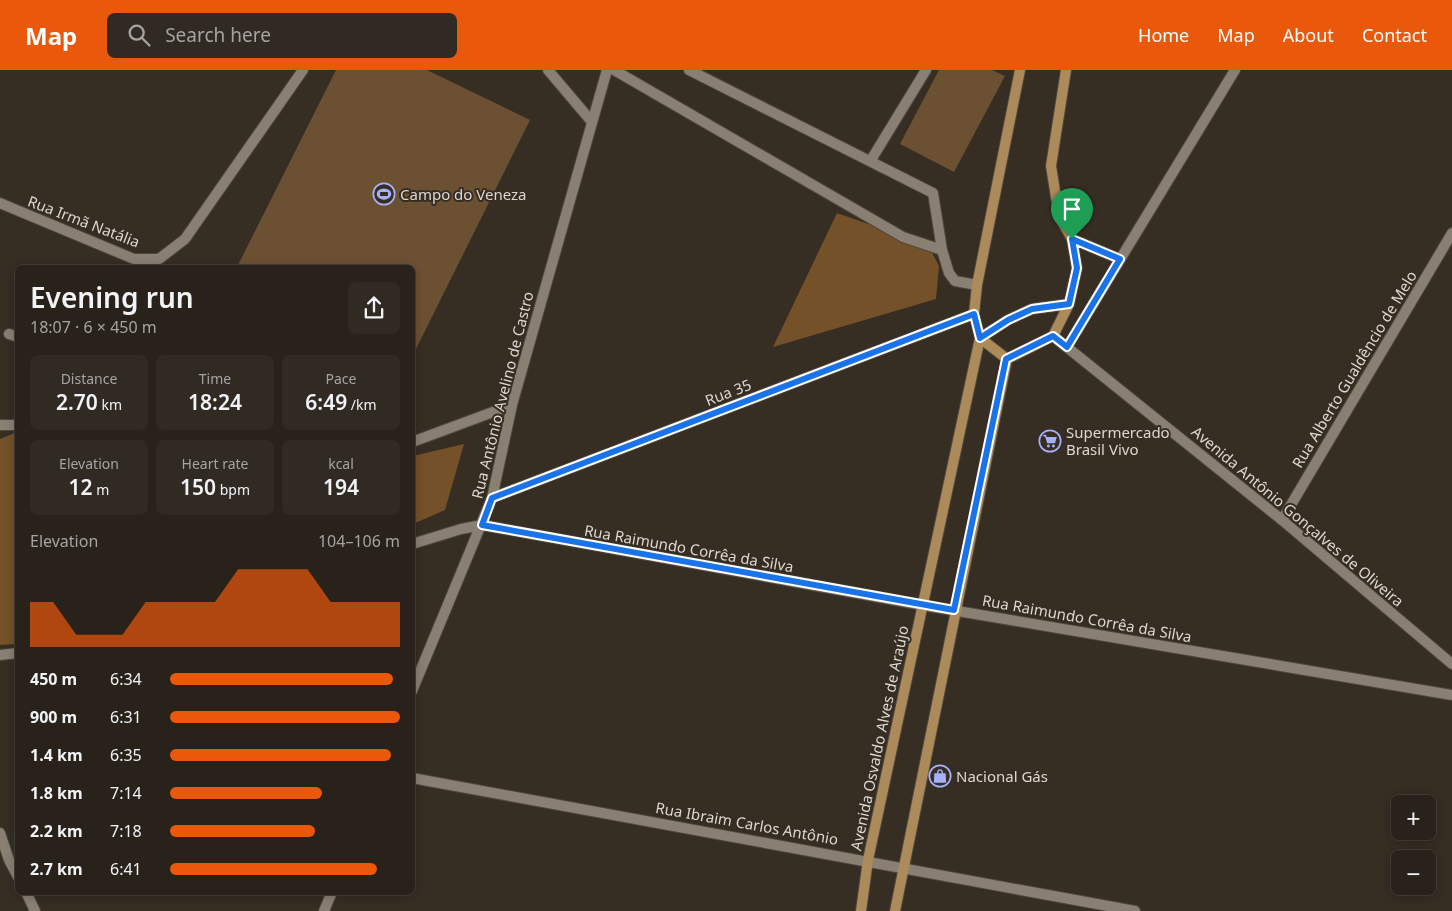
<!DOCTYPE html>
<meta charset="utf-8">
<style>
body{margin:0;font-family:"Noto Sans",sans-serif;background:#302a23;color:#f1f3f6;height:100vh;display:flex;flex-direction:column;font-size:19px;white-space:nowrap}
*{box-sizing:border-box;margin:0}
p{font-size:16px;color:#a5a4a2}
.icon{flex:none;width:28px;height:28px;fill:none;stroke:currentColor;stroke-width:2;stroke-linecap:round;stroke-linejoin:round}
.map{position:relative;flex:1;overflow:hidden}
.details{position:absolute;left:15px;top:195px;width:400px;height:630px;display:flex;flex-direction:column;background:#28221a;border-radius:8px;box-shadow:0 2px 12px #0003,0 0 0 1px #443f39}
.details>*{flex:none}
.buttons{position:absolute;left:1391px;top:725px;display:grid;gap:10px}
.buttons a{display:grid;place-items:center;width:45px;height:45px;border-radius:8px;background:#28221a;box-shadow:0 2px 12px #0003,0 0 0 1px #443f39;font-size:25px}
.pin{position:absolute;display:grid;place-items:center;width:42px;height:42px;color:#fff;margin:-51px -21px;border-radius:50% 50% 50% 0;rotate:-45deg;box-shadow:0 0 5px #0007}
.pin .icon{rotate:45deg}
.round{display:grid;place-items:center;flex:none;width:52px;height:52px;border-radius:8px;background:#302a23}
.headline{display:flex;align-items:center;justify-content:space-between;height:85px;padding:0 15px}
h1{font-size:28px;font-weight:600;line-height:38px}
.stats{display:grid;grid-template-columns:repeat(3,1fr);gap:8px;height:85px;padding:5px 15px}
.stats div{display:grid;align-content:center;border-radius:8px;background:#302a23;text-align:center}
.stats b{font-size:21px;font-weight:600}
.stats small{font-size:14px;font-weight:400}
.stats p{font-size:14px}
.chart{height:140px;padding:10px 15px}
.chart p{display:flex;justify-content:space-between}
.chart svg{width:100%;height:90px;margin-top:5px;fill:#ea580c;opacity:.7}
ul{padding:0 15px;list-style:none;font-size:16px}
li{display:grid;grid-template-columns:80px 60px 1fr;align-items:center;height:38px}
li i{height:12px;border-radius:6px;background:#ea580c}
header{display:flex;align-items:center;gap:30px;box-sizing:border-box;height:70px;padding:0 25px;background:#ea580c;color:#fff}
header strong{font-size:24px}
nav{display:flex;gap:28px;margin-inline-start:auto;font-size:18px}
.search{width:350px;height:45px;background:#302a23;display:flex;align-items:center;gap:12px;box-sizing:border-box;padding:0 18px;border-radius:8px;color:#a5a4a2;font-size:19px}
.map>svg:first-child{display:block}
</style>
<header>
<strong>Map</strong>
<div class="search"><svg class="icon" aria-label="search" viewBox="0 0 24 24"><circle cx="10" cy="10" r="6"/><path d="M15 15l6 6"/></svg>Search here</div>
<nav><a>Home</a><a>Map</a><a>About</a><a>Contact</a></nav>
</header>
<div class="map">
<svg width="1452" height="841" viewBox="0 0 1452 841">
<rect width="100%" height="100%" fill="#362d23"/>
<path fill="#6c5032" d="M336,0H427L530,50L413,285L412,198L237,197Z
M939,0H992L1005,6L954,102L900,74Z"/>
<path fill="#755129" d="M837,143L928,175L939,196L936,229L773,277Z
M17,362V574L0,575V369Z
M464,374L445,440L413,454V386Z"/>
<g fill="none" stroke-linecap="round" stroke-linejoin="round">
<g stroke="#4f483f" stroke-width="12">
<path id="street" d="M548,0L592,52
M614,0L903,167L942,180L949,203L955,211L977,215
M689,0L933,123L942,180
M871,90L926,0
M0,133L134,189H159L185,169L303,0
M1072,169L1120,189
M9,264L18,267
M1053,266L1282,450L1452,594
M1067,277L1235,0
M0,355H18
M412,372L512,335
M492,428L974,244
M1282,450L1452,163
M412,474L461,459L482,455L922,535L1452,625
M0,585L18,583
M412,621L492,428L512,335L607,0
M412,708L1135,841
M0,763L9,790L18,807
M26,822L35,841
M324,841L332,822"/>
</g>
<g stroke="#4f483f" stroke-width="12">
<path id="secondary" d="M1020,0L977,215L974,244L980,268L1007,289L1053,266L1069,234L1077,198L1072,169L1059,146L1051,96L1066,0
M861,841L868,790L980,268L1008,250L1032,239L1069,234
M895,841L1007,289"/>
</g>
<use href="#street" stroke="#8a7f73" stroke-width="10"/>
<use href="#secondary" stroke="#ad8a5a" stroke-width="10"/>
</g>
<g fill="none" stroke-linecap="round" stroke-linejoin="round">
<g stroke="#fff" stroke-width="10">
<path id="route" d="M1072,169L1120,189L1067,277L1053,266L1006,289L954,540L482,455L492,428L974,244L980,268L1008,250L1032,239L1069,234L1077,198Z"/>
</g>
<use href="#route" stroke="#1a73e8" stroke-width="6"/>
</g>
<defs>
<g id="stadium-ring" transform="scale(1.125)"><circle r="9.5" fill="#362d23" stroke="#a6b1fc" stroke-width="1.5"/><path d="M0-5a6.5 5 0 1 0 0 10a6.5 5 0 1 0 0-10ZM-3.5-1.8h7v3.6h-7Z" fill="#a6b1fc"/></g>
<g id="supermarket-ring" transform="scale(1.125)"><circle r="9.5" fill="#362d23" stroke="#a6b1fc" stroke-width="1.5"/><path d="M-6-5.5h2.5l.6 2H6L4.5 2H-2.5L-4.4-4H-6ZM-1.5 3.2a1.3 1.3 0 1 0 .1 0ZM3 3.2a1.3 1.3 0 1 0 .1 0Z" fill="#a6b1fc"/></g>
<g id="shop-ring" transform="scale(1.125)"><circle r="9.5" fill="#362d23" stroke="#a6b1fc" stroke-width="1.5"/><path d="M-5-2.5h2.3a2.7 3.5 0 0 1 5.4 0H5L5.5 6h-11ZM-1.5-2.5h3a1.5 2.3 0 0 0-3 0Z" fill="#a6b1fc"/></g>
</defs>
<g fill-rule="evenodd">
<use href="#stadium-ring" x="384" y="124"/>
<use href="#supermarket-ring" x="1050" y="371"/>
<use href="#shop-ring" x="940" y="706"/>
</g>
<g text-anchor="middle" dominant-baseline="central" stroke-width="4" stroke-linejoin="round" paint-order="stroke">
<g font-size="15" fill="#ded8d2" stroke="#362d23" text-anchor="start">
<text x="400" y="124">Campo do Veneza</text>
<text x="1066" y="362">Supermercado<tspan x="1066" dy="17">Brasil Vivo</tspan></text>
<text x="956" y="706">Nacional Gás</text>
</g>
<g font-size="15" fill="#ded8d2" stroke="#362d23">
<text transform="translate(84 151) rotate(21)">Rua Irmã Natália</text>
<text transform="translate(1354 299) rotate(-59)">Rua Alberto Gualdêncio de Melo</text>
<text transform="translate(728 322) rotate(-21)">Rua 35</text>
<text transform="translate(502 325) rotate(-76)">Rua Antônio Avelino de Castro</text>
<text transform="translate(1298 446) rotate(40)">Avenida Antônio Gonçalves de Oliveira</text>
<text transform="translate(689 478) rotate(10)">Rua Raimundo Corrêa da Silva</text>
<text transform="translate(1087 548) rotate(10)">Rua Raimundo Corrêa da Silva</text>
<text transform="translate(879 668) rotate(-78)">Avenida Osvaldo Alves de Araújo</text>
<text transform="translate(747 753) rotate(10)">Rua Ibraim Carlos Antônio</text>
</g>
</g>
</svg>
<div class="buttons">
<a>+</a>
<a>−</a>
</div>
<div class="pin" style="left:1072px;top:169px;background:#1e9e55"><svg class="icon" aria-label="arrive" viewBox="0 0 24 24"><path d="M6 21V4h12l-3 4 3 4H6"/></svg></div>
<section class="details">
<div class="headline"><div><h1>Evening run</h1><p>18:07 · 6 × 450 m</p></div><a class="round"><svg class="icon" aria-label="share" viewBox="0 0 24 24"><path d="M12 15V3M7 8l5-5 5 5M5 13v7h14v-7"/></svg></a></div>
<div class="stats">
<div><p>Distance</p><b>2.70<small> km</small></b></div>
<div><p>Time</p><b>18:24</b></div>
<div><p>Pace</p><b>6:49<small> /km</small></b></div>
</div>
<div class="stats">
<div><p>Elevation</p><b>12<small> m</small></b></div>
<div><p>Heart rate</p><b>150<small> bpm</small></b></div>
<div><p>kcal</p><b>194</b></div>
</div>
<div class="chart"><p><span>Elevation</span>104–106 m</p>
<svg viewBox="0 0 160 44" preserveAspectRatio="none"><path d="M0 44V22L10 22L20 38L30 38L40 38L50 22L60 22L70 22L80 22L90 6L100 6L110 6L120 6L130 22L140 22L150 22L160 22V44z"/></svg>
</div>
<ul>
<li><b>450 m</b>6:34<i style="width:97%"></i></li>
<li><b>900 m</b>6:31<i style="width:100%"></i></li>
<li><b>1.4 km</b>6:35<i style="width:96%"></i></li>
<li><b>1.8 km</b>7:14<i style="width:66%"></i></li>
<li><b>2.2 km</b>7:18<i style="width:63%"></i></li>
<li><b>2.7 km</b>6:41<i style="width:90%"></i></li>
</ul>
</section>
</div>
